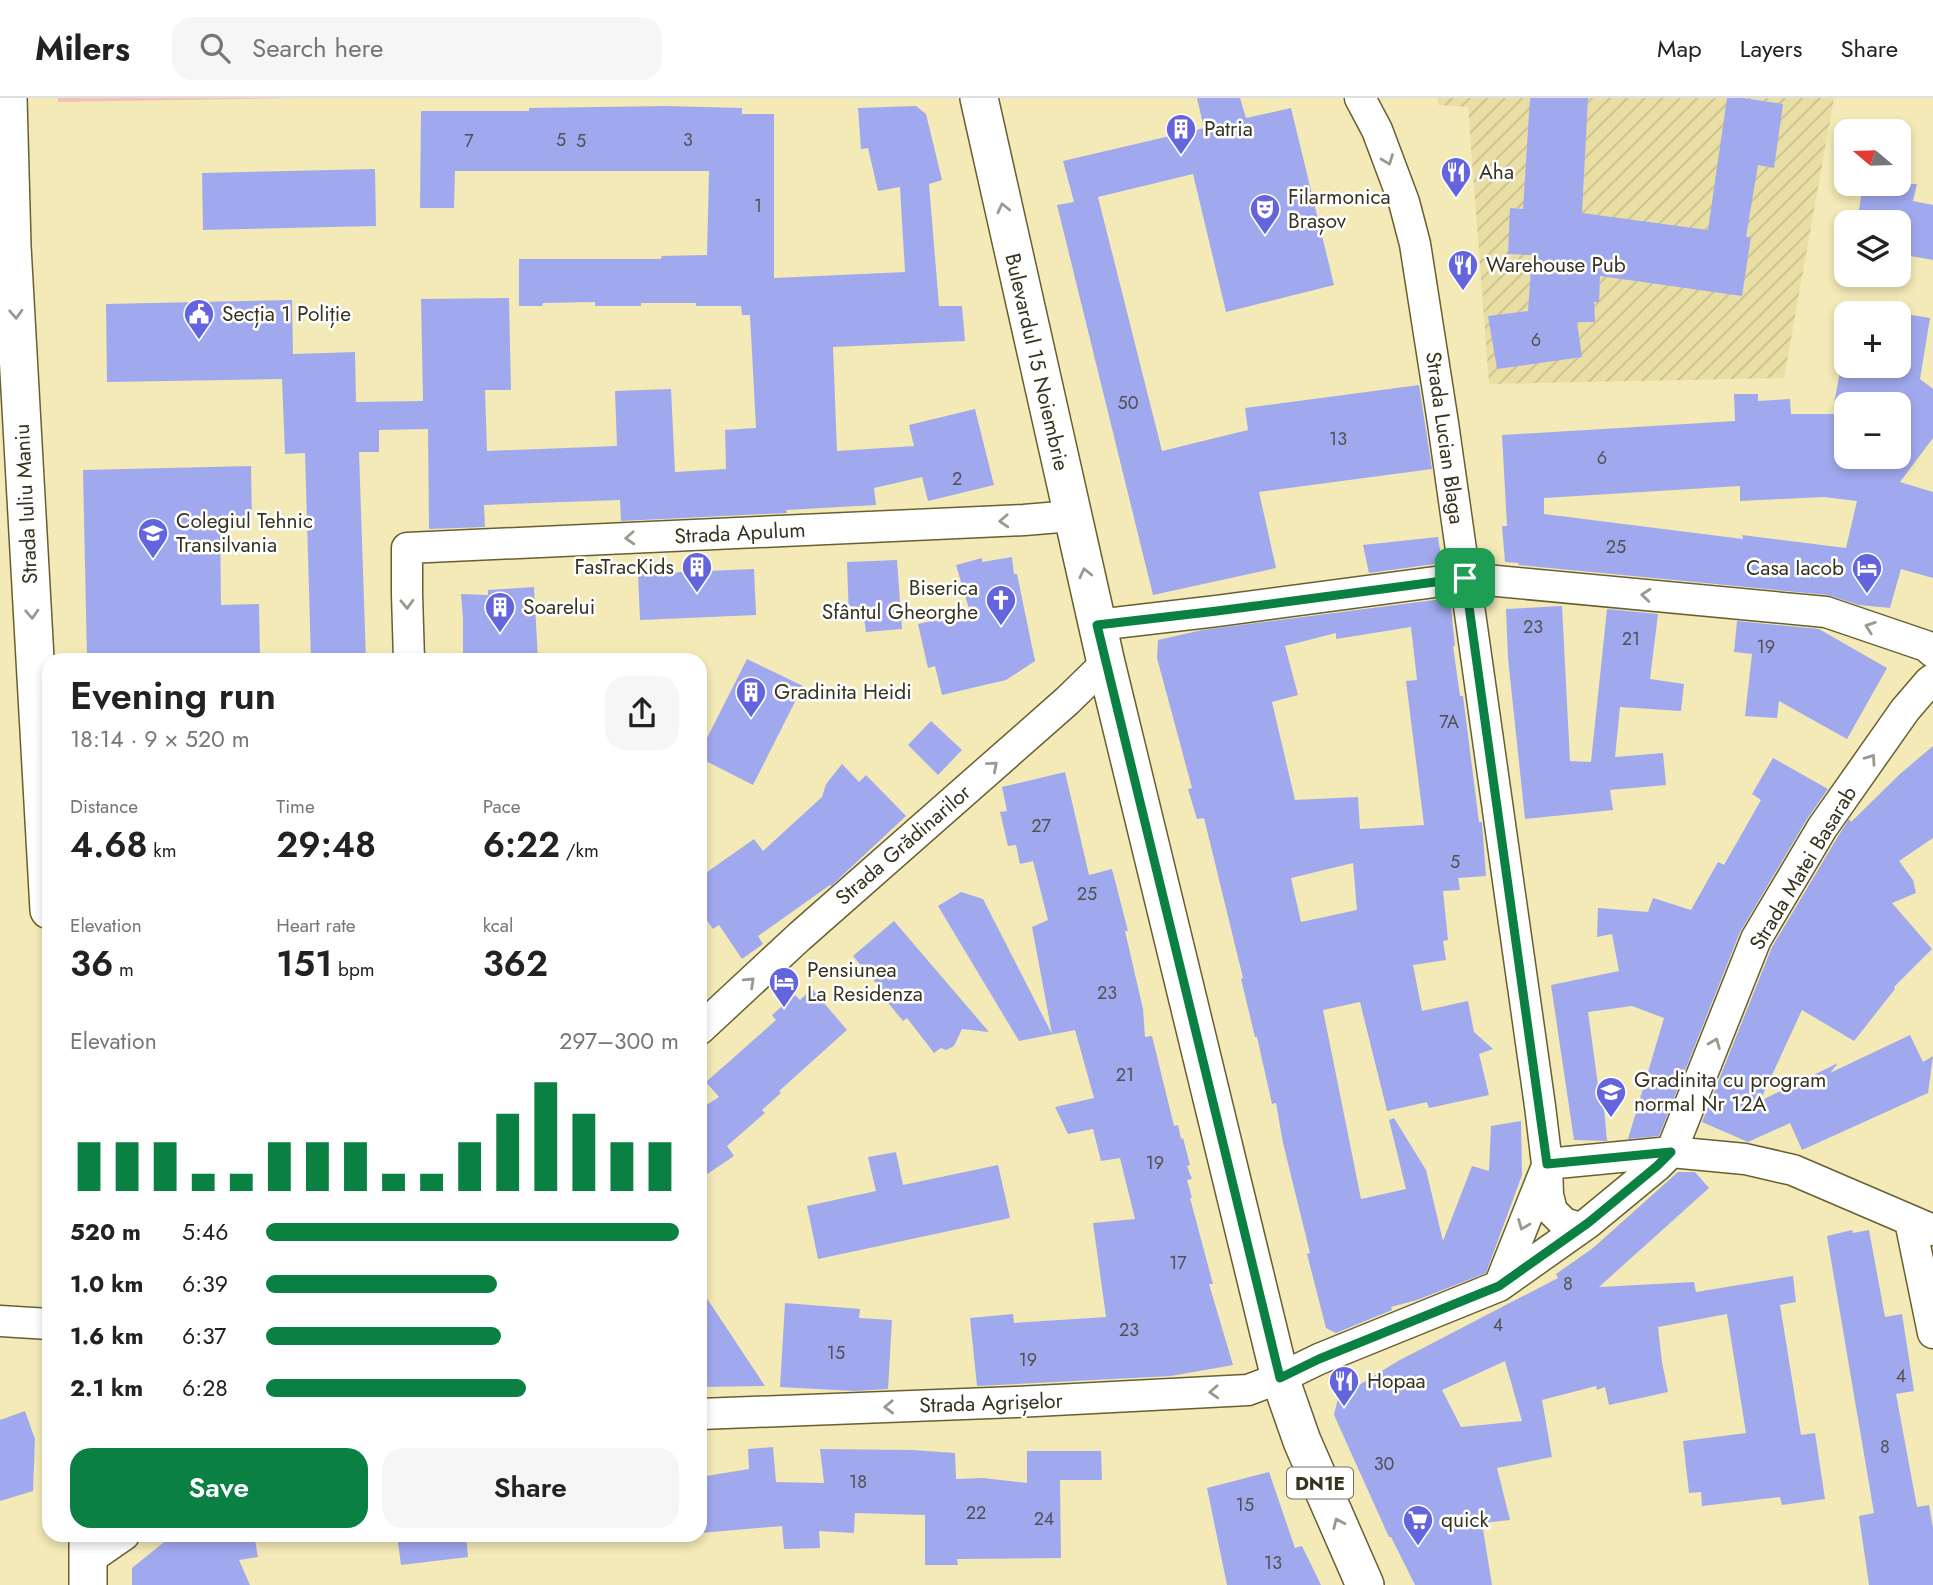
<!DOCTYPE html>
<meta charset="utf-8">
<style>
body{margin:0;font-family:Jost,sans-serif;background:#f6f6f6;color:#222;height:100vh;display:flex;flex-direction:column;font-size:26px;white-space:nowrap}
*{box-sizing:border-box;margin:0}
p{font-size:23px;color:#767676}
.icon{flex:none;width:38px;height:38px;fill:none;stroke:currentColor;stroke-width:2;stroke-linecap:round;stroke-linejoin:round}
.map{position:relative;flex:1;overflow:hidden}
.panel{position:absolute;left:42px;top:555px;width:665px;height:889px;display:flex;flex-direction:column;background:#fff;border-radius:21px;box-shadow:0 4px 10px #0003}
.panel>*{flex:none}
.needle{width:46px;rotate:289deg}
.tools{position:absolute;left:1834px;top:21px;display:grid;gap:14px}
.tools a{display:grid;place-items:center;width:77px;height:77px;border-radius:14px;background:#fff;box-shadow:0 4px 10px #0003;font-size:35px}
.pin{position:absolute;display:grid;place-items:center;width:60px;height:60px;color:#fff;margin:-30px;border-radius:14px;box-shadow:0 4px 10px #0006}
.round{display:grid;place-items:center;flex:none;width:74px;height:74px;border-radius:21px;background:#f6f6f6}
.summary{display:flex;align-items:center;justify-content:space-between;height:119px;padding:0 28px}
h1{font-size:38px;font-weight:600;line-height:52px}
.metrics{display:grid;grid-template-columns:repeat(3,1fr);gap:10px;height:119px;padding:7px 28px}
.metrics div{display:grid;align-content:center}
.metrics b{font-size:35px;font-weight:600}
.metrics small{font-size:19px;font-weight:400}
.metrics p{font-size:19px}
.chart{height:196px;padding:14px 28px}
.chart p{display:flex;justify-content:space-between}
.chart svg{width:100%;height:126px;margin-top:7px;stroke:#0b8043;stroke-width:6}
.action{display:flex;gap:14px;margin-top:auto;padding:14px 28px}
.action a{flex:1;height:80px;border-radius:21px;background:#0b8043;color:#fff;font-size:28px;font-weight:600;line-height:80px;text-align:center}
.action a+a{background:#f6f6f6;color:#222}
ul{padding:0 28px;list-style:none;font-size:23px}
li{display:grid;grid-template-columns:112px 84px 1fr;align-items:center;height:52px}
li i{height:18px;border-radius:9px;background:#0b8043}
header{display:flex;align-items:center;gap:42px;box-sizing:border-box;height:98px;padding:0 35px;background:#fff;border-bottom:2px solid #e0e0e0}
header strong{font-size:33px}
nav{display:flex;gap:38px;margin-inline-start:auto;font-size:24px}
.search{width:490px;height:63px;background:#f6f6f6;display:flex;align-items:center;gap:18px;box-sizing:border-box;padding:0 24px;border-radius:21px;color:#767676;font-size:26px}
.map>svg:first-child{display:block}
</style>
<header>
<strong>Milers</strong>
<div class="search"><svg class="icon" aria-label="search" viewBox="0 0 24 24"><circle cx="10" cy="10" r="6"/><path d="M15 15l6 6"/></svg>Search here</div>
<nav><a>Map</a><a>Layers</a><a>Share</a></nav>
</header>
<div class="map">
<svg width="1933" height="1487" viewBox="0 0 1933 1487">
<defs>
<pattern id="industrial-furrows" width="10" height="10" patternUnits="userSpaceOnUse" patternTransform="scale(1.75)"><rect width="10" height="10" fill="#e9dea4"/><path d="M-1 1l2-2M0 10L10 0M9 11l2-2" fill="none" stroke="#c8bf8d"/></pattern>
</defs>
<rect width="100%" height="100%" fill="#f3eab7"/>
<path fill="url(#industrial-furrows)" d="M1438,0H1834L1784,280L1489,286L1468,9L1438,7Z"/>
<path fill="#f2c3b4" d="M58,0H299L58,4Z"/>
<path fill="#a1a9ee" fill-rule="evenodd" d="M1197,0H1240L1246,20L1291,10L1334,187L1226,214L1193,76L1098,99L1162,353L1248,332L1245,310L1419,287L1432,371L1259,394L1276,470L1153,497L1057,107L1074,104L1063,63L1204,30Z
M1530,0H1588L1582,115L1708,132L1727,0H1742L1783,6L1774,70L1758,67L1746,139H1751L1742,198L1600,178L1599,204H1594L1595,224H1577L1582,259L1497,271L1488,218L1528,213L1532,157L1508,156L1510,110L1523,111Z
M667,8L742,10V16H774V180L905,174L900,89L878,93L868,50L861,51L858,10L916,8L926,16L942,82L929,86L939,208H962L965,243L833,249L837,353L914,348L909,327L975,311L994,387L928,403L922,379L874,390L876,407L786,412L787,415L621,423L620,402L484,407L485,429L429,431L428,331L379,332V354H359L366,562H311L305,355L285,356L282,281L107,284L106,206L292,202L293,256L355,254L356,304L423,303L421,201L509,200L511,292H485L487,353L617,348L615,293L671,291L675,374L726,371L725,332L756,330L750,217H742L741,208H696V205H641V208H595V204L543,205L542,208H519V161H661L662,158L707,157L709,73H455L454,110H420L421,13H529V10Z
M375,71L376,128L203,132L202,75Z
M1863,86H1917L1913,103L1933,107V162L1899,156V124H1857Z
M1899,215L1930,220L1920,281L1933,291V340L1900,384L1933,394V480L1901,471L1890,510L1859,507L1828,497L1518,467L1519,465L1505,464L1502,428H1507L1502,337L1735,323L1734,296H1758V303L1790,301L1791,316H1846V359H1899V306H1834L1841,268H1899ZM1740,388V403L1824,399L1857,403L1846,450L1742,437L1743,441L1544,416V400Z
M251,368L252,423L220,424L221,507L259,506L260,560L87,562L83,372Z
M1438,439L1442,465L1369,475L1363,447Z
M1012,459L1014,476H1017L1035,563L1006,582L942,597L935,568L928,570L918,526L970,514L956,467L982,460V464Z
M897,462L902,531L866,534L864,521L849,522L847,464Z
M754,471L756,517L640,522L638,476Z
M534,489L538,562H491V557H463V520L461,496L488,497V492Z
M1450,500L1455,548H1453L1460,598H1463L1479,724H1482L1486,778L1458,780L1460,792L1443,793L1448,842L1443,843L1446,862L1413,867L1422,913L1468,903L1474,934L1493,951L1479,956L1489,997L1429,1010L1427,1004L1387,1013L1360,904L1323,912L1361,1101L1406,1091L1389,1022L1394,1020L1426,1072L1443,1143L1472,1068L1489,1073L1491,1028L1521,1023L1522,1077L1486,1175L1417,1202L1391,1209L1392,1212L1336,1235L1326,1230L1307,1156L1310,1155L1283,1045L1276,1005L1272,1006L1257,939H1255L1241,881L1243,880L1204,720L1197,721L1188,691L1192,690L1157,560L1158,542L1202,532ZM1411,529L1417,582L1406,583L1424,727L1360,731L1358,699L1295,702L1272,604L1298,597L1285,548L1336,535V541ZM1353,765L1357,812L1301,824L1291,780Z
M1562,508L1570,663L1591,664L1607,511L1658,516L1650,581L1684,586L1681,613L1620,609L1615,659L1663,655L1666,687L1610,692L1613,712L1525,721L1508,560L1506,511Z
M1737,523L1819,531L1887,570L1847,641L1779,603L1777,620L1745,618L1752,556L1734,554Z
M747,561L803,588L753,687L700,660V654Z
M931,623L962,652L938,677L908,647Z
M1933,648V740L1899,763L1913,782L1916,795L1892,805L1932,851L1894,889L1895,891L1854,943L1802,912L1760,1003L1838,965L1830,975L1910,937L1923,964L1933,958L1928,995L1802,1052L1790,1025L1748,1044L1702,1024L1772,849L1837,740L1849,721L1851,724L1900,676Z
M1773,660L1828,691L1807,721L1740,834L1659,1038L1628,1041L1664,920L1632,908L1588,914L1598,987H1602L1607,1043L1574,1042L1551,887L1619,873L1612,836L1597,839L1598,810L1648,814L1653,800L1691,812L1718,764L1724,767L1761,702L1752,696Z
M842,666L859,684L866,677L906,718L831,788L830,787L758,838L763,846L742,861L719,827L713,831L700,813V779L754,741L763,753L822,699L826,686Z
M1065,674L1089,777L1112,771L1128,833H1125L1143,911L1145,939L1152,938L1174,1028L1178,1027L1181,1041L1183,1040L1190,1067L1187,1068L1192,1081L1187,1082L1192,1100H1190L1213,1186H1209L1233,1267L1171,1278L977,1288L970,1220L1013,1216L1014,1225L1106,1219L1093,1125L1135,1121L1120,1060L1101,1063L1093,1031L1068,1036L1055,1009L1094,1000L1075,932L1019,943L938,808L961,794L983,801L1052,936L1032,829L1048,822L1033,763L1020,766L1016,747L1008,748L1000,714L1007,713L1002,689Z
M894,823L989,934L962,931L954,948L946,952L941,950L934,955L907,920L903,923L885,901L888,899L853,858Z
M812,891L847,932L779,993L781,995L762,1012L765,1015L727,1048L734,1058L700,1081V1011L719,999L706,984L776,922L772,917L795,897L800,902Z
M896,1054L903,1087L998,1067L1010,1120L818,1161L807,1108L876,1093L868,1059Z
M1678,1074H1695L1709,1090L1599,1189L1694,1184L1696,1194L1793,1178L1796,1204L1780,1207L1801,1337L1815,1335L1825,1401L1782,1407L1780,1399L1702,1408L1701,1394L1689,1395L1683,1343L1746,1335L1727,1216L1658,1229L1662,1264L1668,1294L1609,1307L1605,1289L1597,1292L1596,1288L1542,1302L1552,1359L1497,1370L1510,1422L1482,1425L1492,1487H1415L1391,1439H1389L1334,1317L1338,1300L1398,1263L1558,1180L1556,1176L1593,1150ZM1505,1263L1522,1323L1461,1329L1442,1292Z
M1852,1132L1853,1135L1869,1132L1885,1219L1902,1216L1914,1293L1896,1296L1917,1409L1929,1407L1933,1430V1487H1869L1859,1418L1874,1415L1827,1138Z
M700,1190L765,1288L700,1289Z
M785,1205L860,1211L859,1220L892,1222L888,1291L855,1293L780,1289Z
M25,1313L35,1341L33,1393L0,1403V1322Z
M773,1349L776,1384L824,1385L820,1351L912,1352L955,1355L956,1381L983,1380L1027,1385V1353H1101L1102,1382H1060L1061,1460L957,1461L958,1467H925V1417L855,1415L854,1435L819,1433L820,1450L784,1451L782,1428L700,1435V1379L749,1371L748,1351Z
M1269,1374L1295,1450L1302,1448L1321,1487H1227L1207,1390Z
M173,1437H254L258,1459L239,1462L250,1487H132V1470Z
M397,1437H466L468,1459L401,1467Z"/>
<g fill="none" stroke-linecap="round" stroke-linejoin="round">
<g stroke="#685f31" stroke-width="33">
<path id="minor" d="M1360,0L1377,32L1404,104L1415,146L1443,325L1540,1008L1547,1066L1548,1097L1552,1113L1564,1125L1580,1130
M1097,527L1217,513L1465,480L1826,514L1926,548L1933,554
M409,562L407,496V450L1024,422L1072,418
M700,931L799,839L1067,603L1106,565
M1547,1066L1671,1054L1745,1061L1793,1072L1933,1132
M1910,1123L1933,1235
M1499,1188L1545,1073
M0,1223L49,1226
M700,1316L1016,1304L1248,1292L1280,1280L1319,1261L1499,1188L1588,1125L1657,1068L1671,1054L1756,841L1822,730L1905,612L1929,584L1933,581
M88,1462L124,1437"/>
</g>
<g stroke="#685f31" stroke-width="40">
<path id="major" d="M8,0L12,148L49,812
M979,0L1106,565L1280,1280L1302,1343L1365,1487
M88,1437V1487"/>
</g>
<use href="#minor" stroke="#fff" stroke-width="30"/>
<use href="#major" stroke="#fff" stroke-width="37"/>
</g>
<defs><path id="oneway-chevron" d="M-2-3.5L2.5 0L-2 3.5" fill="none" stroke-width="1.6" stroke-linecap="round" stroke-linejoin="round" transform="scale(1.75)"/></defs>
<g stroke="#9b998f">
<use href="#oneway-chevron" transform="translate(1388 62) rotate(69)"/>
<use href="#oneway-chevron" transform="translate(1003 110) rotate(-103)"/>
<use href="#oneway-chevron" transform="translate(16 216) rotate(87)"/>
<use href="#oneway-chevron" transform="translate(1004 423) rotate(177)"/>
<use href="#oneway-chevron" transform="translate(630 440) rotate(177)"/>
<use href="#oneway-chevron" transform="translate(1085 475) rotate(-103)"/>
<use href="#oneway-chevron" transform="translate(1646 497) rotate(-175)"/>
<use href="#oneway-chevron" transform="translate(407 506) rotate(88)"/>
<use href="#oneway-chevron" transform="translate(32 516) rotate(87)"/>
<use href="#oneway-chevron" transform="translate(1870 529) rotate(-161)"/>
<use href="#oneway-chevron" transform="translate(1871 661) rotate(-55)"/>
<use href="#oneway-chevron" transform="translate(993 668) rotate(-41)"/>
<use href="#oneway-chevron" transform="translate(750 884) rotate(-43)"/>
<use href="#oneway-chevron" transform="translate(1715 945) rotate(-68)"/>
<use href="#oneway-chevron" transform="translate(1523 1127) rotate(112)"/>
<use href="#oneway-chevron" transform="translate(1214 1294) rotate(177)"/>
<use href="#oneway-chevron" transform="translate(889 1309) rotate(178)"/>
<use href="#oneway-chevron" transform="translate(1338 1425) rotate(-114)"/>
</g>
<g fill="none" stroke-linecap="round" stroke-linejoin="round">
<g stroke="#fff" stroke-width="14">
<path id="route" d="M1465,480L1547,1066L1671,1054L1657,1068L1588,1125L1499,1188L1319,1261L1280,1280L1097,527L1217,513Z"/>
</g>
<use href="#route" stroke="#0b8043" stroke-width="9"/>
</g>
<defs>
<g id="building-pin" transform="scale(1.575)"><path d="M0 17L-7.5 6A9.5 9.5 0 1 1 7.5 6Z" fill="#6465dd" stroke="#fff"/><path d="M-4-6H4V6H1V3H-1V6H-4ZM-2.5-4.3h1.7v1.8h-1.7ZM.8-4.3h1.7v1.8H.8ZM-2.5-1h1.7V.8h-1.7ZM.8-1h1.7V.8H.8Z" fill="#fff"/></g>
<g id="restaurant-pin" transform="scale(1.575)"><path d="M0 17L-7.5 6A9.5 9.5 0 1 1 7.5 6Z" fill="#6465dd" stroke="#fff"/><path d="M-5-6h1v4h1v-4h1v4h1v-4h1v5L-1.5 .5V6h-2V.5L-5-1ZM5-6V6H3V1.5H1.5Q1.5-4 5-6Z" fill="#fff"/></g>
<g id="theatre-pin" transform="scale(1.575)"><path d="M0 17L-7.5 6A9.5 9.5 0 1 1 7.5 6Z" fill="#6465dd" stroke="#fff"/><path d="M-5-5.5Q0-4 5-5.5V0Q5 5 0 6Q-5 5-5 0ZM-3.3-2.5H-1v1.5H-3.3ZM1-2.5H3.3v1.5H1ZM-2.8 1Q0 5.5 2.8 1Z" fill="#fff"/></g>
<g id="civic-pin" transform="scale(1.575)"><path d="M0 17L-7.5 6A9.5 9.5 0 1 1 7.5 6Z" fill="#6465dd" stroke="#fff"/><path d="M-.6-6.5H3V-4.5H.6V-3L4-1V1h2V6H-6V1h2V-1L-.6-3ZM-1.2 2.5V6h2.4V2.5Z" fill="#fff"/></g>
<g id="university-pin" transform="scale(1.575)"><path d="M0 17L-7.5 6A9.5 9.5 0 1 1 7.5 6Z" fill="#6465dd" stroke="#fff"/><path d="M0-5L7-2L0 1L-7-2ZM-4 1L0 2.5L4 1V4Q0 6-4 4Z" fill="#fff"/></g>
<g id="hotel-pin" transform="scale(1.575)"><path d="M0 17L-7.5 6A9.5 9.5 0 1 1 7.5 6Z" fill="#6465dd" stroke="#fff"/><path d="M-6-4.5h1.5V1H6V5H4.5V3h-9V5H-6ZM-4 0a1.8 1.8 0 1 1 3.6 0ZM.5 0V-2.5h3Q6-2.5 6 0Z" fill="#fff"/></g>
<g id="church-pin" transform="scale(1.575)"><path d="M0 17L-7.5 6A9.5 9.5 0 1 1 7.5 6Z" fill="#6465dd" stroke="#fff"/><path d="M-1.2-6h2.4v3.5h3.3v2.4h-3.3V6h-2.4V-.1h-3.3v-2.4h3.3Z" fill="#fff"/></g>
<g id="school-pin" transform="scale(1.575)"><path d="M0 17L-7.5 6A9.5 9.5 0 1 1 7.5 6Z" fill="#6465dd" stroke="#fff"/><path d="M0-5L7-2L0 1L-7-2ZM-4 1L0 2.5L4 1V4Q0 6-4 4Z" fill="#fff"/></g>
<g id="supermarket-pin" transform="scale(1.575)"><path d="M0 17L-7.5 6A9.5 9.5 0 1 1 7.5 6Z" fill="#6465dd" stroke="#fff"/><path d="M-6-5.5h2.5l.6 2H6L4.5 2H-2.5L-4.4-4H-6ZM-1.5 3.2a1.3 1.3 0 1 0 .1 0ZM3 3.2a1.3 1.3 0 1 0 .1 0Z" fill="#fff"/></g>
</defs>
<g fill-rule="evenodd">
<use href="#building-pin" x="1181" y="31"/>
<use href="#restaurant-pin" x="1456" y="74"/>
<use href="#theatre-pin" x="1265" y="111"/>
<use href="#restaurant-pin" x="1463" y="167"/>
<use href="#civic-pin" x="199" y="216"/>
<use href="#university-pin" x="153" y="435"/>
<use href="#building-pin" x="697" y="469"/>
<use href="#hotel-pin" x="1867" y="470"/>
<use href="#church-pin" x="1001" y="502"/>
<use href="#building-pin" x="500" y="509"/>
<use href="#building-pin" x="751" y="594"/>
<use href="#hotel-pin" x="784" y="884"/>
<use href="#school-pin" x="1611" y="994"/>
<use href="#restaurant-pin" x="1344" y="1283"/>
<use href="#supermarket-pin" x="1418" y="1422"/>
</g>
<g text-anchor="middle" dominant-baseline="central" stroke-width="5" stroke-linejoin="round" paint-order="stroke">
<g font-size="18" fill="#525053">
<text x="561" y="42">5</text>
<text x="688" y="42">3</text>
<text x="469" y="43">7</text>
<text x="581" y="43">5</text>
<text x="758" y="108">1</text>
<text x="1536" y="242">6</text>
<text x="1128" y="305">50</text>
<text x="1338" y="341">13</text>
<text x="1602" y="360">6</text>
<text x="957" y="381">2</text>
<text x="1616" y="449">25</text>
<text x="1533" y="529">23</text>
<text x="1631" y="541">21</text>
<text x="1766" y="549">19</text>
<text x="1449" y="624">7A</text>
<text x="1041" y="728">27</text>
<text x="1455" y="764">5</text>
<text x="1087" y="796">25</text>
<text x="1107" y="895">23</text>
<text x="1125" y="977">21</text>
<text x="1155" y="1065">19</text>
<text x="1178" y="1165">17</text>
<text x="1568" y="1186">8</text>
<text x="1498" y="1227">4</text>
<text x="1129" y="1232">23</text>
<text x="836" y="1255">15</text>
<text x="1028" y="1262">19</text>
<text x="1901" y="1278">4</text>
<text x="1885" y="1349">8</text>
<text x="1384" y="1366">30</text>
<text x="858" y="1384">18</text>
<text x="1245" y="1407">15</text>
<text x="976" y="1415">22</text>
<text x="1044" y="1421">24</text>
<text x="1273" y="1465">13</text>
</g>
<rect fill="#fff" stroke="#737062" stroke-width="2" x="1287" y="1369.5" width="66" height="31" rx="5"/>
<g font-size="19" font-weight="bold" fill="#37331f">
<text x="1320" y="1385">DN1E</text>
</g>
<g font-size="21" fill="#37331f" stroke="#fff" text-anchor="start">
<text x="1204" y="31">Patria</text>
<text x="1479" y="74">Aha</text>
<text x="1288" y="99">Filarmonica<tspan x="1288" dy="24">Brașov</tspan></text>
<text x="1486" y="167">Warehouse Pub</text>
<text x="222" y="216">Secția 1 Poliție</text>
<text x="176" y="423">Colegiul Tehnic<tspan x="176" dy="24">Transilvania</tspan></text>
<text x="674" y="469" text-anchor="end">FasTracKids</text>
<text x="1844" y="470" text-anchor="end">Casa Iacob</text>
<text x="978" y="490" text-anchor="end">Biserica<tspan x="978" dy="24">Sfântul Gheorghe</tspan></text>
<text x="523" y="509">Soarelui</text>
<text x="774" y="594">Gradinita Heidi</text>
<text x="807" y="872">Pensiunea<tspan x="807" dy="24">La Residenza</tspan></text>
<text x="1634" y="982">Gradinita cu program<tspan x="1634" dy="24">normal Nr 12A</tspan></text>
<text x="1367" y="1283">Hopaa</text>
<text x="1441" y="1422">quick</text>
</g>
<g font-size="21" fill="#37331f" stroke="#fff">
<text transform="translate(1037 264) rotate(77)">Bulevardul 15 Noiembrie</text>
<text transform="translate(1445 340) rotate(82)">Strada Lucian Blaga</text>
<text transform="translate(26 406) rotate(-93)">Strada Iuliu Maniu</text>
<text transform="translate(740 435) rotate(-3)">Strada Apulum</text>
<text transform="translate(903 747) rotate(-41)">Strada Grădinarilor</text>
<text transform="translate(1803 770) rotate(-59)">Strada Matei Basarab</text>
<text transform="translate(991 1305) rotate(-2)">Strada Agrișelor</text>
</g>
</g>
</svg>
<div class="tools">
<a><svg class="needle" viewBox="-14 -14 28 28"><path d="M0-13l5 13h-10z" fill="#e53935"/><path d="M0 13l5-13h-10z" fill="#767676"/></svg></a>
<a><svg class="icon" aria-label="layers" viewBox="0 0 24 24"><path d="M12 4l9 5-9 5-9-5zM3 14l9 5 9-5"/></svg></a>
<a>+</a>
<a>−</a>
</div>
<div class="pin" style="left:1465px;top:480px;background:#1e9e55"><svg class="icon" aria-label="arrive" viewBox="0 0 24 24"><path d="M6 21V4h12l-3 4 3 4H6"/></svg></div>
<section class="panel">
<div class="summary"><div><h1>Evening run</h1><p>18:14 · 9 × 520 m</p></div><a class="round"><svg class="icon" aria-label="share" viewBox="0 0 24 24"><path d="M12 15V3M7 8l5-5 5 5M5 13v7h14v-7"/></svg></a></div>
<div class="metrics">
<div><p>Distance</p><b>4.68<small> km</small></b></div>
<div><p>Time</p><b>29:48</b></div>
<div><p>Pace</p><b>6:22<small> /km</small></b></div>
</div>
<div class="metrics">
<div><p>Elevation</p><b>36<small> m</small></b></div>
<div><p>Heart rate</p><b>151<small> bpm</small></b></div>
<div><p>kcal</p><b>362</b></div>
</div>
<div class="chart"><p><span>Elevation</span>297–300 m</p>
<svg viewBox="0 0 160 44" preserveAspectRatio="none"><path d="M5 44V27M15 44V27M25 44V27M35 44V38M45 44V38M55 44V27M65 44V27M75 44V27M85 44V38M95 44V38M105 44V27M115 44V17M125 44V6M135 44V17M145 44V27M155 44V27"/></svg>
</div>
<ul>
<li><b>520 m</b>5:46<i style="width:100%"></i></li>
<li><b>1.0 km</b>6:39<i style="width:56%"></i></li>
<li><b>1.6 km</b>6:37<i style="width:57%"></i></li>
<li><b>2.1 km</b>6:28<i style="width:63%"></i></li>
</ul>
<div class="action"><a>Save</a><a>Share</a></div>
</section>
</div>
